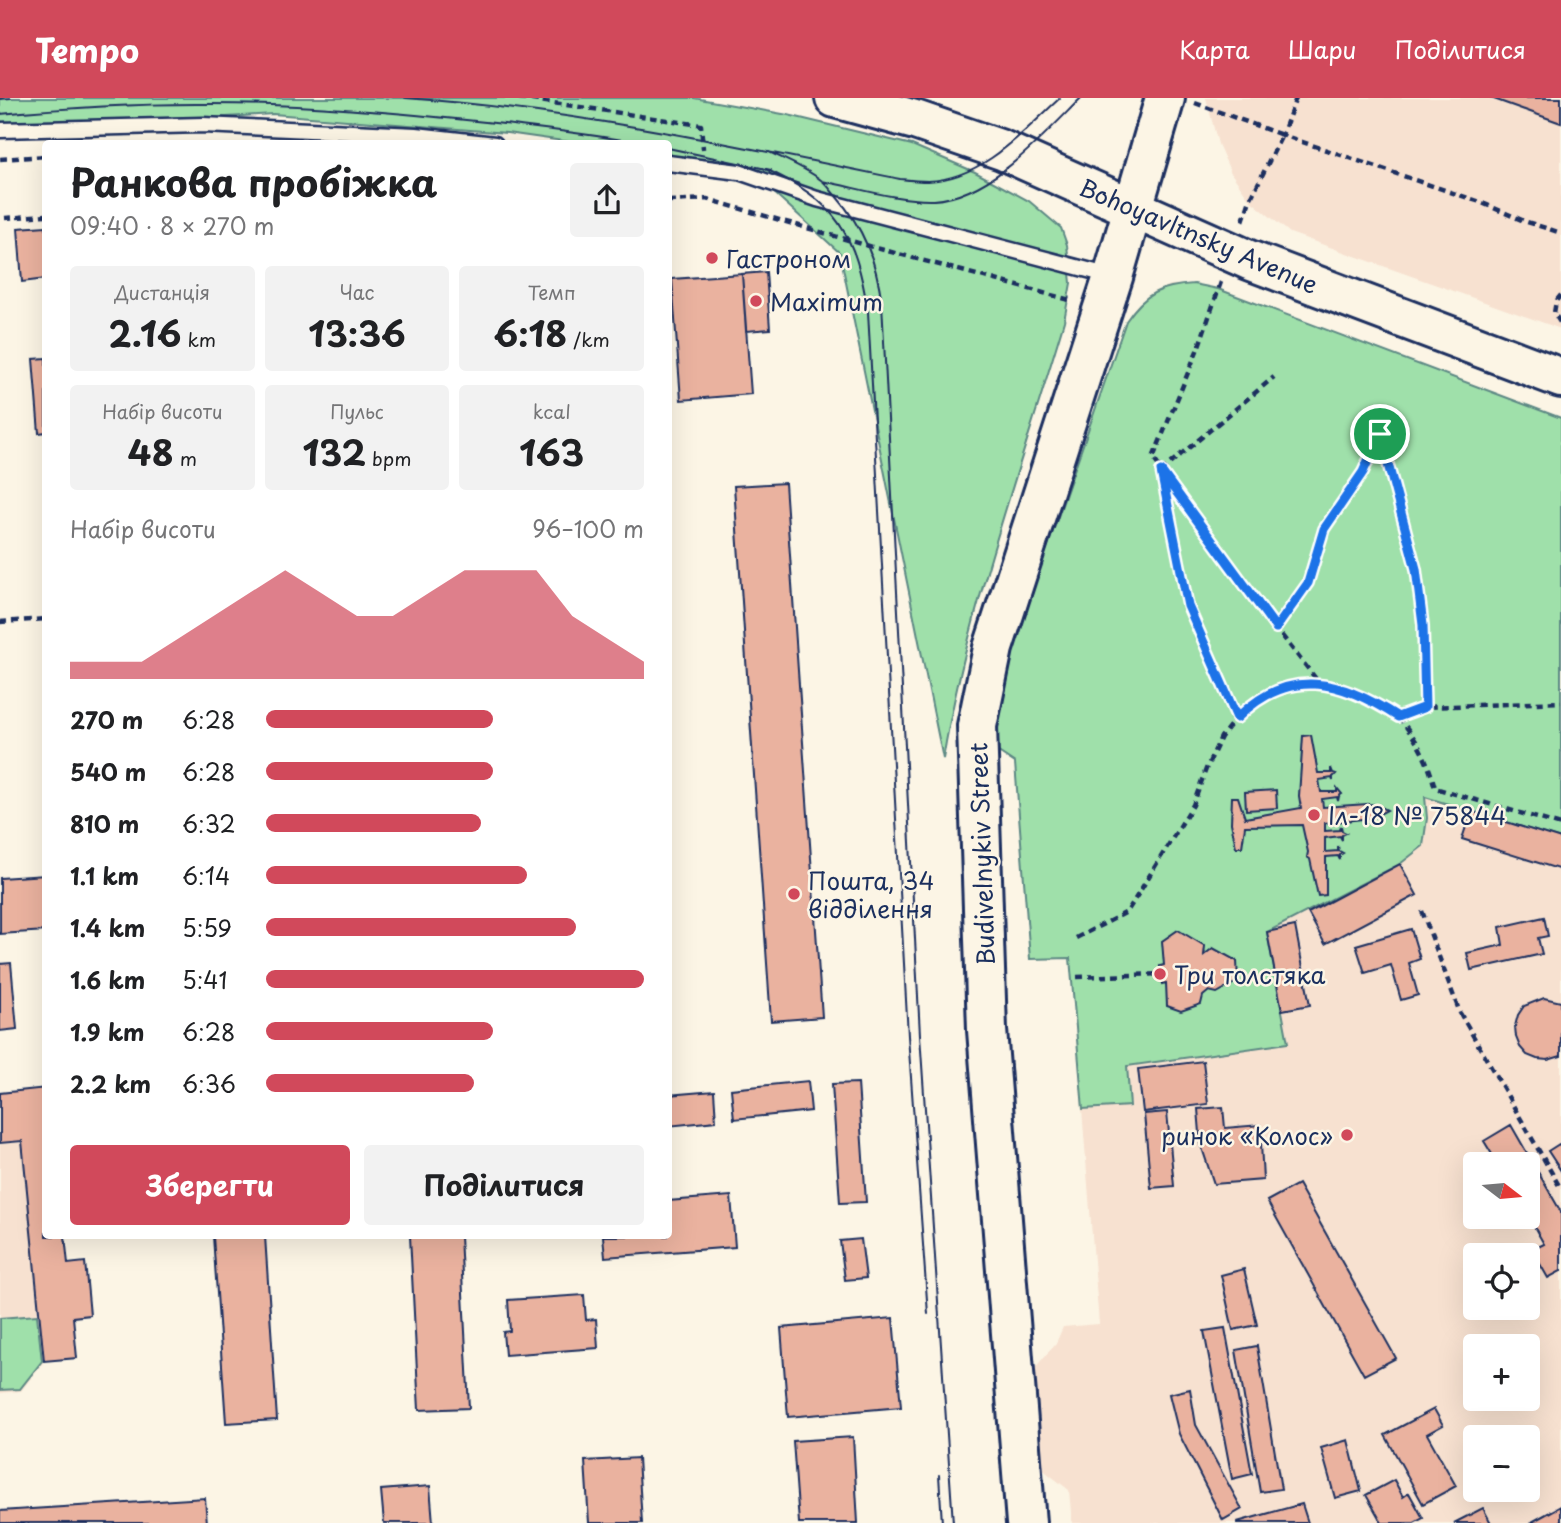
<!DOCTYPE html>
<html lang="uk">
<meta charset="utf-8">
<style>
body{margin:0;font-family:"Playpen Sans",sans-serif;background:#f2f2f2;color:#202124;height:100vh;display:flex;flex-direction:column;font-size:26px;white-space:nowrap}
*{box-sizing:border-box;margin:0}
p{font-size:23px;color:#757577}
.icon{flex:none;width:38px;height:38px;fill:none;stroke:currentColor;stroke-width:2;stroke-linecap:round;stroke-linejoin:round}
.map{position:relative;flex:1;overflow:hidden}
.drawer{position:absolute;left:42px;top:42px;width:630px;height:1099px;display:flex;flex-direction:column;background:#fff;border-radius:7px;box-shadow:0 7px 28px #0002}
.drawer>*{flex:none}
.needle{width:46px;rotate:106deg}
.controls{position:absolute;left:1463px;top:1054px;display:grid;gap:14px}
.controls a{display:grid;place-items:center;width:77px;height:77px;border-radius:7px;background:#fff;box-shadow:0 7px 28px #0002;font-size:35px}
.pin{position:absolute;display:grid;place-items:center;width:60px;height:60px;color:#fff;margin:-30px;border:4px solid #fff;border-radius:50%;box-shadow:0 2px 7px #0007}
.round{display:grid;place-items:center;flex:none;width:74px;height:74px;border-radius:7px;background:#f2f2f2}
.overview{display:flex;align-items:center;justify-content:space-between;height:119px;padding:0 28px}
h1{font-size:38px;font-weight:700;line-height:52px}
.metrics{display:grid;grid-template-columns:repeat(3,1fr);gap:10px;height:119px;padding:7px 28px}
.metrics div{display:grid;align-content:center;border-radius:7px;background:#f2f2f2;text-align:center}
.metrics b{font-size:35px;font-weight:700}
.metrics small{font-size:19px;font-weight:400}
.metrics p{font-size:19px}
.chart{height:196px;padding:14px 28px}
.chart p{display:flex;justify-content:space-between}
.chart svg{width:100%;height:126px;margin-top:7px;fill:#d1495b;opacity:.7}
.button{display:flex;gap:14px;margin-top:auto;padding:14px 28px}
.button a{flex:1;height:80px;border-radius:7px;background:#d1495b;color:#fff;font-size:28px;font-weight:700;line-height:80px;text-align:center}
.button a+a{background:#f2f2f2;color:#202124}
ul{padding:0 28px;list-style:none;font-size:23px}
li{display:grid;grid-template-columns:112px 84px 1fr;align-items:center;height:52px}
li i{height:18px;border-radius:9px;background:#d1495b}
header{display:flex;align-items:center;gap:42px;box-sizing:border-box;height:98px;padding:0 35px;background:#d1495b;color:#fff}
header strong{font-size:33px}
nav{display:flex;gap:38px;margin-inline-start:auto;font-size:24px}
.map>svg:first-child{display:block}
</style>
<header>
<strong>Tempo</strong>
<nav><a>Карта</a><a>Шари</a><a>Поділитися</a></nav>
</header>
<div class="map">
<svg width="1561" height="1425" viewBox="0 0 1561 1425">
<rect width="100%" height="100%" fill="#fcf5e5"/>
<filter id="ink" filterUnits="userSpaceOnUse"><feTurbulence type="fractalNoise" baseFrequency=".0143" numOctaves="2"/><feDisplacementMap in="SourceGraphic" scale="14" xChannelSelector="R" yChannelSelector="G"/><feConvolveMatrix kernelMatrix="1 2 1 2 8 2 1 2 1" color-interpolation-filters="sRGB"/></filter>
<g filter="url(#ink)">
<path fill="#f7e1d0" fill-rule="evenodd" d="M1206,0H1561V231L1290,135L1250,102L1231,75L1218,46Z
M1194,186L1218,191L1561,320V1425H1072L1069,1392L1042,1371L1034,1271L1056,1245L1063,1229L1099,1226L1070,860L1030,861L1015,665L994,651L1126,223L1136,208L1153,194L1171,187ZM1475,1066H1528V1118H1475ZM1475,1157H1528V1209H1475ZM1475,1248H1528V1300H1475ZM1475,1339H1528V1391H1475Z
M22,1043L44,1263L21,1293L0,1295V1045Z"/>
<path fill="#9fe0aa" stroke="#5d8884" stroke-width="2" d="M0,0H694L788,17L912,47L975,74L1029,103L1061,130L1067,147L1071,185L1064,223C1021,367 968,513 943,661L840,155L748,71L669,59L668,46L577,45L507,35L273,16L0,34Z
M1194,186L1218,191L1561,320V741L1425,699L1427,720L1423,748L1400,766L1267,834L1288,945L1127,968L1130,1008L1083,1011L1070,860L1030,861L1015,665L994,651L1005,571L1126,223C1145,195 1160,188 1194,186Z
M37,1217L42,1263L20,1291L0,1292V1220Z"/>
<path fill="#eab29f" stroke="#1b2f5e" stroke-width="2" d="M1491,0H1561V25Z
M46,128V181L22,184L18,130Z
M766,174L770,231L746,233L742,176Z
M742,176L751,296L681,302L672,181Z
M46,260V334L39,335L33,261Z
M785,385L822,919L771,923L734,388Z
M1311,637L1318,675H1331V670L1333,675L1336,676L1333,679V683L1332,680L1319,682L1321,694H1337V690L1342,696L1339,698L1338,703L1337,699L1322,701L1323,709L1368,706L1377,707L1387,712L1372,720L1325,725V733L1340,732L1341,728L1342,733L1346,735L1342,737V742L1340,738L1325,740V754L1338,753V748L1339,753L1343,755L1340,757V762L1338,758L1326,759V797L1318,798L1310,761L1307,759L1308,754L1302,727L1245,728L1242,749H1236L1231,725L1232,699H1238L1245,720L1301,710L1299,698L1303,638Z
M1276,692L1277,710L1246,712L1245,694Z
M1471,713L1561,741V772L1462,741Z
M1400,766L1417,797L1325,846L1308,815Z
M46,777V833L0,836V780Z
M1544,819L1548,838L1538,840L1542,856L1471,872L1467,855L1503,847L1500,829Z
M1295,828L1310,907L1282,912L1267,834Z
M1411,831L1420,861L1409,865L1418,897L1401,902L1391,867L1365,875L1356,847Z
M1178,832L1205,848L1204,857L1213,850L1237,863L1238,883L1217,895L1209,893L1203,898L1201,906L1181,913L1167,908L1166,885L1162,886L1160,868L1164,867L1162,843Z
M11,865L17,931L0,933V866Z
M1544,900L1561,904V958L1548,962L1537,961L1527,957L1520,949L1516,939L1515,928L1518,917L1524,908Z
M1203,963L1208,1006L1143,1014L1138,971Z
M808,983L811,1013L734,1021L731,991Z
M858,985L866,1104L840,1105L832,986Z
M46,990V1138H65L68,1166L85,1164L90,1217L73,1219L77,1260L44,1263L22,1043L0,1045V995Z
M714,993L716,1023L668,1028V997Z
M1223,1009L1225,1030L1260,1027L1263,1082L1214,1086L1201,1047L1198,1011Z
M1167,1014L1174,1088L1151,1090L1144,1016Z
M1511,1027L1561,1114V1173L1548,1180L1532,1152L1544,1146L1528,1118V1066H1498L1484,1043Z
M1559,1046L1561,1048V1073L1548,1053Z
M1298,1086L1396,1260L1364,1277L1267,1103Z
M731,1098L735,1149L605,1159L603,1138H668V1103Z
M213,1138H265L277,1322L226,1325Z
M410,1138H460L469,1310L419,1312Z
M861,1141L866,1180L845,1182L840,1143Z
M1244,1171L1257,1227L1233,1232L1221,1177Z
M584,1197L586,1222L596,1221L598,1250L505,1257L503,1234L510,1233L508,1202Z
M893,1220L901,1309L788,1319L781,1230Z
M1225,1230L1252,1376L1232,1381L1204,1233Z
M1257,1248L1281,1391L1260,1394L1236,1252Z
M1190,1291L1196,1327L1242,1411L1223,1422L1179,1336L1169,1296Z
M1434,1311L1443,1327L1427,1336L1456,1388L1423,1406L1385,1337Z
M853,1339L858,1425H799L793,1343Z
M1348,1342L1361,1393L1335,1400L1321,1350Z
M638,1360L642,1425H589L585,1363Z
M1394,1382L1403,1399L1409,1395L1423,1420L1414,1425H1382L1366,1397Z
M430,1388L433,1425H384L381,1392Z
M205,1400L207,1425H0V1413Z
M1302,1406L1308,1425H1237V1424Z
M1561,1408V1425H1530Z
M1483,1410L1491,1425H1454Z"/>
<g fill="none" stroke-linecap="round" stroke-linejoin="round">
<g stroke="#1b2f5e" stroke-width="19">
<path id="lane" d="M0,32L203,27L416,37L495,46
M668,65L739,74L817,101L1111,178"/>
</g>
<g stroke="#1b2f5e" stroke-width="44">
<path id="secondary" d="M835,0L915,22L1002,52L1249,162L1561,280
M1026,1425L987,932L977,628L993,550L1113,179L1165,0"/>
</g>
<path stroke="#1b2f5e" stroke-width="4.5" stroke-dasharray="7 5" stroke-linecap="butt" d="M519,0L701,27L703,51
M1296,0L1282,37L1480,104L1524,123L1561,135
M1195,5L1282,37L1250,102L1243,123
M0,61L46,58
M668,103L707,101L869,148L1070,202
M5,120L46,117
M1221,184L1199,248L1153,360L1276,530L1320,586L1371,601L1398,619L1425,609L1561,604
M1561,197L1556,203L1554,215L1561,226
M1372,313L1416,471L1423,527L1425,609
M0,524L46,521
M1276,530L1308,485L1324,431L1363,374L1379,337
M1237,619C1262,594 1283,587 1319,586
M1398,619C1417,641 1428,662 1435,690L1561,727
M1422,813L1460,915L1561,1091
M1076,840L1127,814L1193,707L1206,671L1221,639L1236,620L1188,507L1161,373L1274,279
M1077,879L1160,876"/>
<use href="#lane" stroke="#fcf5e5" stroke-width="14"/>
<use href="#secondary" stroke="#fcf5e5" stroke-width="38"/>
<path stroke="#1b2f5e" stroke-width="2" d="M405,0C573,12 736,47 900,81C909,82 919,83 928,83C982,81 1023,34 1060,0
M0,1L11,0
M0,16C65,10 131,6 196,6C299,5 402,15 504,26C552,32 599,37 646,46
M668,50L771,72
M769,54C786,62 806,70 821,82C827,86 831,93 836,98C864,130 876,163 882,205L920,937L953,1425
M763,70C837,102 856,137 868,214L908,938L928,1216
M822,83C858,90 897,103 934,102C990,99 1044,37 1081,0
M939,1377L942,1425"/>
</g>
</g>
<g fill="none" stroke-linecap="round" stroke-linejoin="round" filter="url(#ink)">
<g stroke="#fff" stroke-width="14">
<path id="route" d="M1380,336L1416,471L1423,527L1425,609L1398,619C1341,582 1289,568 1237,620L1188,508L1161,373L1276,530L1308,485L1324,431L1363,374Z"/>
</g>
<use href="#route" stroke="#1a73e8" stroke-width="9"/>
</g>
<g fill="#d1495b" stroke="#fcf5e5" stroke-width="2.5">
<circle cx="712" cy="160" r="7"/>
<circle cx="756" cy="203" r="7"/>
<circle cx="1314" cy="717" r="7"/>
<circle cx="794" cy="796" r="7"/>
<circle cx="1160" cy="876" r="7"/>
<circle cx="1347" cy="1037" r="7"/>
</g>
<g text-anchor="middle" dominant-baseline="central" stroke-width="5" stroke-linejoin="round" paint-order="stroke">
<g font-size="24" fill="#1b2f5e" stroke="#fcf5e5">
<text transform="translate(1199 137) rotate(23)">Bohoyavltnsky Avenue</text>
<text transform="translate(981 756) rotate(-92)">Budivelnykiv Street</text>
</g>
<g font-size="24" fill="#1b2f5e" stroke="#fcf5e5" text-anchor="start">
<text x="726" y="160">Гастроном</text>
<text x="770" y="203">Maximum</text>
<text x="1328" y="717">Іл-18 № 75844</text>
<text x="808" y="782">Пошта, 34<tspan x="808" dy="28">відділення</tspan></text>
<text x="1174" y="876">Три толстяка</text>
<text x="1333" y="1037" text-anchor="end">ринок «Колос»</text>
</g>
</g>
</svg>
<div class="controls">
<a><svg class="needle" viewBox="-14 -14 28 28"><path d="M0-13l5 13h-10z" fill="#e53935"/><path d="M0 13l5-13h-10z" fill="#757577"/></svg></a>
<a><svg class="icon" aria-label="locate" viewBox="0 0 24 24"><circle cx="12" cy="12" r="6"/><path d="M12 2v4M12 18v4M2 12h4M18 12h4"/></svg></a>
<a>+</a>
<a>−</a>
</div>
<div class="pin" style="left:1380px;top:336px;background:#1e9e55"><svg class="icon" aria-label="arrive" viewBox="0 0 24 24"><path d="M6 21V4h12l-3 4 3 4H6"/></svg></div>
<section class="drawer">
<div class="overview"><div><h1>Ранкова пробіжка</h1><p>09:40 · 8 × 270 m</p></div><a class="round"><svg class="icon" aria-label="share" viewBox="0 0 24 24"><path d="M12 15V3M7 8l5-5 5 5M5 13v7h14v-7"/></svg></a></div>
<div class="metrics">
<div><p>Дистанція</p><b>2.16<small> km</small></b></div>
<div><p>Час</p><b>13:36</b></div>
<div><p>Темп</p><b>6:18<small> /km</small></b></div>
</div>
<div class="metrics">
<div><p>Набір висоти</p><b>48<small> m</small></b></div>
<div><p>Пульс</p><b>132<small> bpm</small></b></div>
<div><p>kcal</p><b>163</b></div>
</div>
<div class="chart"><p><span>Набір висоти</span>96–100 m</p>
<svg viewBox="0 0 160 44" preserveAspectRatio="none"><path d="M0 44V38L10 38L20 38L30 30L40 22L50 14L60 6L70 14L80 22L90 22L100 14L110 6L120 6L130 6L140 22L150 30L160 38V44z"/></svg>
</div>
<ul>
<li><b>270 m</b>6:28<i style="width:60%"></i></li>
<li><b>540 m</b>6:28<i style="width:60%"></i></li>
<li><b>810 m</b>6:32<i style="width:57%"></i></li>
<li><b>1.1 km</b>6:14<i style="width:69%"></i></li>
<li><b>1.4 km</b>5:59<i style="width:82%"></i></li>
<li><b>1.6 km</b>5:41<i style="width:100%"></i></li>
<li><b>1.9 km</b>6:28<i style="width:60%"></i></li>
<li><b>2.2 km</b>6:36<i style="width:55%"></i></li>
</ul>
<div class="button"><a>Зберегти</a><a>Поділитися</a></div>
</section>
</div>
